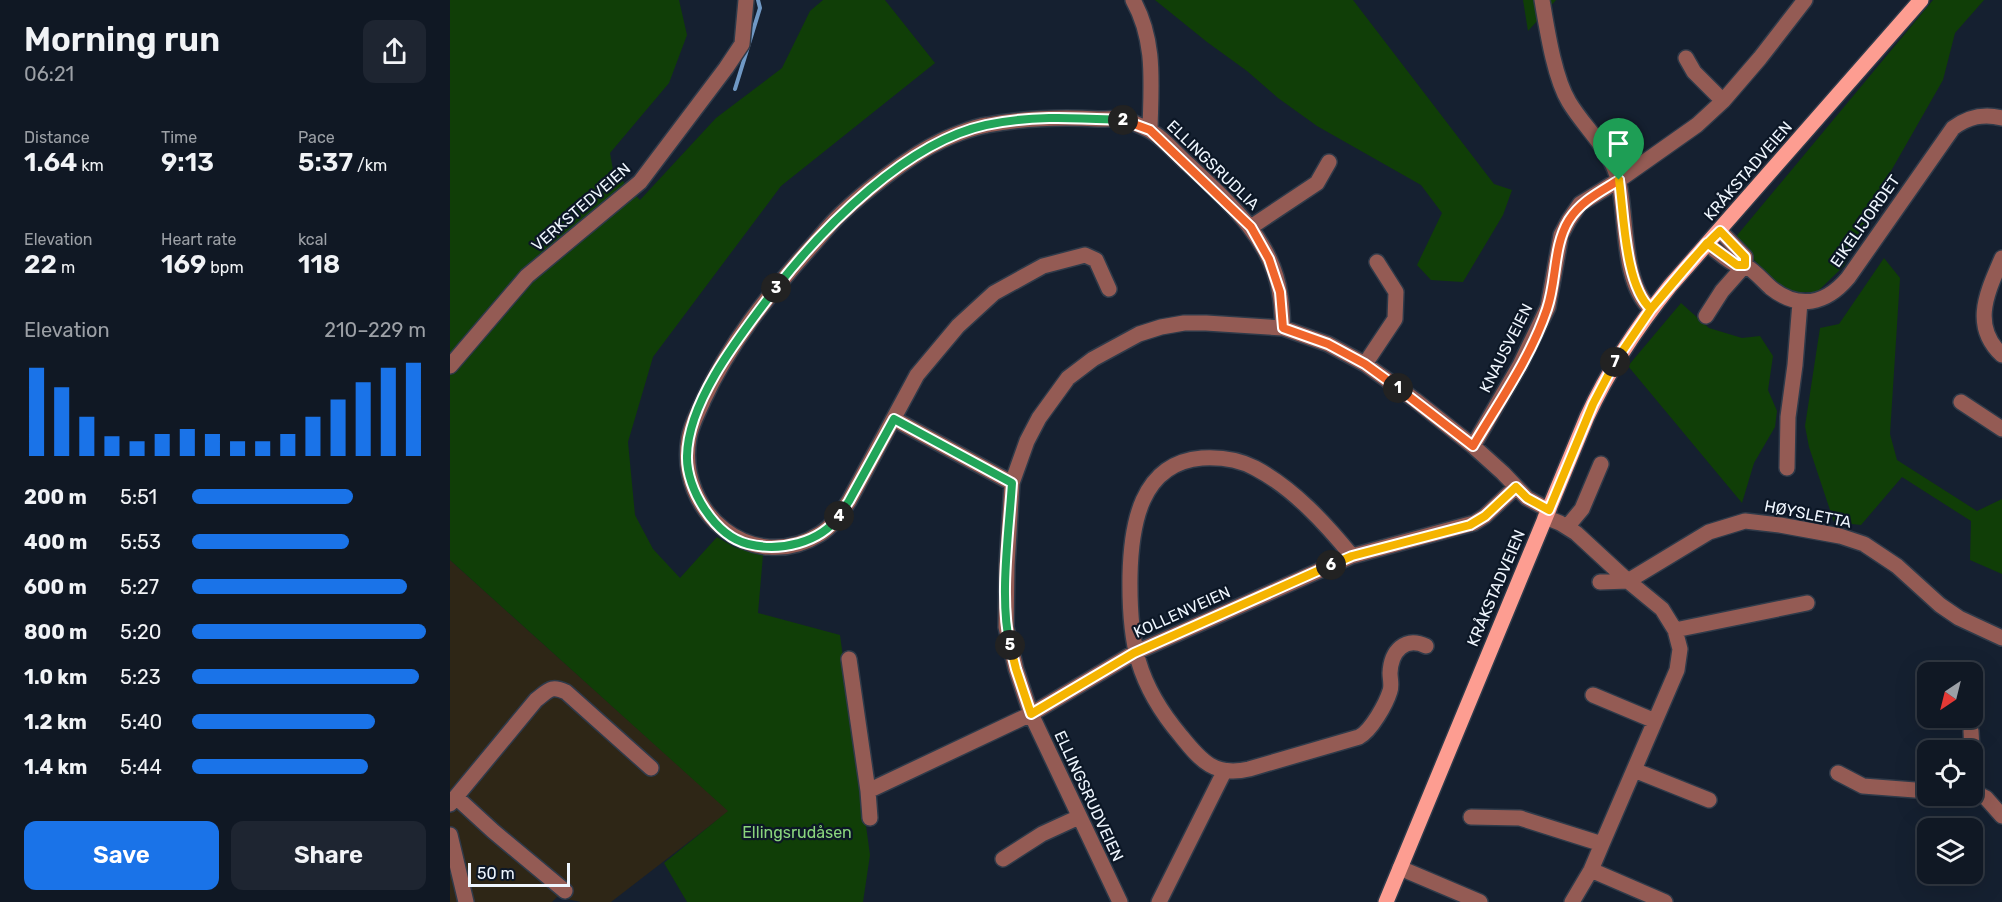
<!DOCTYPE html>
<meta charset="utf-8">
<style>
body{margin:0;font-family:Rubik,sans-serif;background:#1e2531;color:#f1f3f6;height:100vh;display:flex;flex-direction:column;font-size:22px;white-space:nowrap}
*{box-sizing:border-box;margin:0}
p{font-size:20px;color:#9ca0a6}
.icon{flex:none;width:33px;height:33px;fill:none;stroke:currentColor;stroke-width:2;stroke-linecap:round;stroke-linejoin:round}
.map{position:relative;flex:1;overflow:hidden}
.side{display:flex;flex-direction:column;background:#101824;width:450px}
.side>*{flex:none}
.needle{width:39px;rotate:215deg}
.fabs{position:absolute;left:1467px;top:662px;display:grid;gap:12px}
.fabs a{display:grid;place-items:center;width:66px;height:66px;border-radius:12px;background:#101824;box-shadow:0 6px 24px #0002,0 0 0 2px #303741;font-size:30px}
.scale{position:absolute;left:18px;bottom:15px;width:102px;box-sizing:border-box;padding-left:6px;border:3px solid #eff6fe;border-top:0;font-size:16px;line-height:21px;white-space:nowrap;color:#eff6fe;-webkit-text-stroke:4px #0c1726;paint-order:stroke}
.pin{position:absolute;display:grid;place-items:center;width:51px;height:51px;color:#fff;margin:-62px -26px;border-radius:50% 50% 50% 0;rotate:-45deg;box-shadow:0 0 6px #0007}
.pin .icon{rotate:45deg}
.km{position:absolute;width:30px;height:30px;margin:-15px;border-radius:50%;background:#222;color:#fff;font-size:16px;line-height:30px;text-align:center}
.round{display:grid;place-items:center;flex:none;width:63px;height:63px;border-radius:12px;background:#1e2531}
.summary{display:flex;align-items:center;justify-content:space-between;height:102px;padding:0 24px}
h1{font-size:33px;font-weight:600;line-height:45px}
.figures{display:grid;grid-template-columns:repeat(3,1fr);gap:9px;height:102px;padding:6px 24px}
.figures div{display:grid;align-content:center}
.figures b{font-size:26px;font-weight:600}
.figures small{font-size:16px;font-weight:400}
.figures p{font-size:16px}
.chart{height:168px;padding:12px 24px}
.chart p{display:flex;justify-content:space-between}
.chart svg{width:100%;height:108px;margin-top:6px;stroke:#1a73e8;stroke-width:6}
.action{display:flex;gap:12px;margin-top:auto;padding:12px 24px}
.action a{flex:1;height:69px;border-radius:12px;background:#1a73e8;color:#fff;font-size:24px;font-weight:600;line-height:69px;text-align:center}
.action a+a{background:#1e2531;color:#f1f3f6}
ul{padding:0 24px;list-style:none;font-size:20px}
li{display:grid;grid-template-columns:96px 72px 1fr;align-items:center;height:45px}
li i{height:15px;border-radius:8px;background:#1a73e8}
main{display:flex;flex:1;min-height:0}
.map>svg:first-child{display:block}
</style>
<main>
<section class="side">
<div class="summary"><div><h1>Morning run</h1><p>06:21</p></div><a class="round"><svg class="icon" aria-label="share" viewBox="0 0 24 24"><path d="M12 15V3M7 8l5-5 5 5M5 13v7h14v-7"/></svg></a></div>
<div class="figures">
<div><p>Distance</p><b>1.64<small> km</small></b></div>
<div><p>Time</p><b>9:13</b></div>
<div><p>Pace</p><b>5:37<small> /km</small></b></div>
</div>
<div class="figures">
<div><p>Elevation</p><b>22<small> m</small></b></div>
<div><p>Heart rate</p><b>169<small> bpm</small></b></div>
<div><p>kcal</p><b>118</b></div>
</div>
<div class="chart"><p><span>Elevation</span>210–229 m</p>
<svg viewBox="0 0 160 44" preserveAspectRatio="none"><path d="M5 44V8M15 44V16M25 44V28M35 44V36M45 44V38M55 44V35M65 44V33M75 44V35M85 44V38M95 44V38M105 44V35M115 44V28M125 44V21M135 44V14M145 44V8M155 44V6"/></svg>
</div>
<ul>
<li><b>200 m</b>5:51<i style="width:69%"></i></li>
<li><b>400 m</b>5:53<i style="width:67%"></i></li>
<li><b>600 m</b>5:27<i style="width:92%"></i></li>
<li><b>800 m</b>5:20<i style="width:100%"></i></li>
<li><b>1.0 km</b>5:23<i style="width:97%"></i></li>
<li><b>1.2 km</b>5:40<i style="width:78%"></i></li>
<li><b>1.4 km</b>5:44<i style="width:75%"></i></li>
</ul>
<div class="action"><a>Save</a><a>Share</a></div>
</section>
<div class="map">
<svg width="1552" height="902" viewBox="0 0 1552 902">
<rect width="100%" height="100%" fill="#152030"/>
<path fill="#2e2616" d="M0,560L279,811L161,902H131L107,897L102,902H0Z"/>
<path fill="#103e07" d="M0,0H229L237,35L219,83L160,153L163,170L190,200L266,118L332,68L360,11L373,0H435L485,63L331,186L203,357L178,442L185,515L203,549L230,578L267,537L284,547L313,555L308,613L390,635L420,855L413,902H237L214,863L278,811L0,560Z
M705,0H903L1044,184L1062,190L1053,215L1013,282L981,280L967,265L992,213L971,185L867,126L828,98L797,71L757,42Z
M1073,0H1106L1078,31Z
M1483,0H1534L1505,33L1493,80L1433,185L1394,266L1367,292H1335L1284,239Z
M1434,258L1450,278L1440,434L1447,460L1527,511L1552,499V574L1520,560L1521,521L1452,477L1411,525L1384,522L1359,447L1355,426L1370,328L1389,324Z
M1231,303L1259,328L1292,338L1310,336L1323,356L1318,390L1327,411L1325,427L1304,463L1292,503L1178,366Z"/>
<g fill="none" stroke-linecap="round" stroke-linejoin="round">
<path stroke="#7099c5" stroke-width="4" d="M285,89L310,8L308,0"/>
<g stroke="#2f3a49" stroke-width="18">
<path id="minor" d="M683,0C706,41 701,84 700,130
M1092,0C1097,29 1104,77 1119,102C1135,129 1162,150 1169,183C1177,220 1172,283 1201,309
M1236,58L1244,72L1273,101
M801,227L867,183L879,162
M1270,231L1295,257V265
M1257,244C1266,250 1277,261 1287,265C1293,267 1291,263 1296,266C1305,271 1313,281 1321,288C1349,310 1376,304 1398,278L1503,128C1518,117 1533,113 1552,118
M1552,258C1538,291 1520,325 1552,355
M659,289L646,260L635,255L593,266L544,293L508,326L467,375L399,501C391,513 383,526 370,534C302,576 226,512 239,438C241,425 248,413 253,401C279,344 319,294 361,247C371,236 380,224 391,214C414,192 457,158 485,144C498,137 523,127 537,125C574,118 611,117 648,119C657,119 668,118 676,120C683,122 691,126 697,129C712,136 726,154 739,165C777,200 823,240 830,295C832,305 832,317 833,328
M1256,316L1272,291L1295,265
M915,364L945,319L946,292L927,262
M0,366L77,276L190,182L276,68L292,44L296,0
M1511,402L1552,429
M444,419L562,483
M1023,446L1070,365L1098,307L1111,235L1119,220L1130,204L1169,180L1247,125L1273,101L1310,58L1355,0
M1337,468L1338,417L1345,365L1350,302
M1095,517L1110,523L1126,533L1178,581L1212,609L1225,630L1230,649L1227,670L1152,844L1141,870L1122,902
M1117,527L1132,509L1151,464
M902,556C875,523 843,488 805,468C788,459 770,457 752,458C690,463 681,526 680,576C679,643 687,684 731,736C751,761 765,777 799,769L909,737C921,731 936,704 940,691C942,685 940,679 940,673C941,651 955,636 976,646
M1150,582L1178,581L1259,532L1295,521L1330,525L1390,536L1414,544L1447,566L1490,605L1509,618L1552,638
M1225,630L1357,603
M399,659L418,791L420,818
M1143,695L1205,721
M1521,731L1522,750
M1184,770L1259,800
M1522,771L1523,791
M1388,773L1413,786L1478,791
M418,791L581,714L684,653L902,556L1024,523L1035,516L1066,487
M1522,791L1536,798L1552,816
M6,797L43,831L115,891
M0,804L86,700C99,690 101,685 116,692L201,768
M1021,817L1070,818L1152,844
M0,835L16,902
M553,859L592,834L629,817
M950,868L1030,902
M1141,870L1215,902
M670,902L581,714L566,669L556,627L557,565L562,483L577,441L589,418L618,378L643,359L689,334L711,327L734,323H756L833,328L878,344L915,364L965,400L1023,446L1053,473L1077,498L1099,510
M709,902L774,772"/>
</g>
<g stroke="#2f3a49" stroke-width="18">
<path id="major" d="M936,902L1137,417C1159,369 1187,327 1220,286L1471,0"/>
</g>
<use href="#minor" stroke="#945b54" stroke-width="15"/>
<use href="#major" stroke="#fd9d91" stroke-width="15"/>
</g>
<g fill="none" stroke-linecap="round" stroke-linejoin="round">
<g stroke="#fff" stroke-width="12">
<path id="split-1" d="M948,388L1023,446C1049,402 1081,357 1097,309C1107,280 1103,246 1119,220C1131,201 1150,192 1169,180"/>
</g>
<g stroke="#fff" stroke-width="12">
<path id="split-2" d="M673,120L700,130L801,227L819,259L830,292L833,328L878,344L915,364L948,388"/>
</g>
<g stroke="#fff" stroke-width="12">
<path id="split-3" d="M326,288C374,226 457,142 536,125C581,115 627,118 673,120"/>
</g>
<g stroke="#fff" stroke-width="12">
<path id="split-4" d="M326,288C293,332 238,399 237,456C236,489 265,536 298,544C330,552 370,543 389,516"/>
</g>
<g stroke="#fff" stroke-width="12">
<path id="split-5" d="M389,516L399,501L444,419L562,483C559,531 549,600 560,645"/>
</g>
<g stroke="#fff" stroke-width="12">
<path id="split-6" d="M560,645L566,669L581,714L684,653L881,565"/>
</g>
<g stroke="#fff" stroke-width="12">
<path id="split-7" d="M881,565L902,556L1020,525L1035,516L1066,487L1077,498L1099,510L1143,404L1165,362"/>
</g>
<g stroke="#fff" stroke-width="12">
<path id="split-8" d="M1165,362L1201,309L1257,243L1287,265H1295V257L1270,231C1245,255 1223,282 1201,309C1175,286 1174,215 1169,180"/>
</g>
<use href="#split-1" stroke="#f0652b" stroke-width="8"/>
<use href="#split-2" stroke="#f0652b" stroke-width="8"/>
<use href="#split-3" stroke="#22a559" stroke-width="8"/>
<use href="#split-4" stroke="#22a559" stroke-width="8"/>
<use href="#split-5" stroke="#22a559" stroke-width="8"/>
<use href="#split-6" stroke="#f5b400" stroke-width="8"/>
<use href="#split-7" stroke="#f5b400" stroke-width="8"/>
<use href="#split-8" stroke="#f5b400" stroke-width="8"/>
</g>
<g text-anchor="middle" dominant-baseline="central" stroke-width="4.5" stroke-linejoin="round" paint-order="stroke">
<g font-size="16" fill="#eff6fe" stroke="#0c1726">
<text transform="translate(763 165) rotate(44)">ELLINGSRUDLIA</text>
<text transform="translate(1298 171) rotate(-49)">KRÅKSTADVEIEN</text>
<text transform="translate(131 207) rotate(-41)">VERKSTEDVEIEN</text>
<text transform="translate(1415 221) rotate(-55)">EIKELIJORDET</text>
<text transform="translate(1056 348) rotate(-63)">KNAUSVEIEN</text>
<text transform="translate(1358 514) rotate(11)">HØYSLETTA</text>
<text transform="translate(1046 588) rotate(-67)">KRÅKSTADVEIEN</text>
<text transform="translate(732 612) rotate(-24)">KOLLENVEIEN</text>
<text transform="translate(639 796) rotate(65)">ELLINGSRUDVEIEN</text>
</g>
<g font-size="16" fill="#8ad57d" stroke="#0c1726">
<text x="347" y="832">Ellingsrudåsen</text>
</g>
</g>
</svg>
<div class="fabs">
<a><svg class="needle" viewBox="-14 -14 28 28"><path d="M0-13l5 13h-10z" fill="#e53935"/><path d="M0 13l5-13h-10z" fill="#9ca0a6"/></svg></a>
<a><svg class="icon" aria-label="locate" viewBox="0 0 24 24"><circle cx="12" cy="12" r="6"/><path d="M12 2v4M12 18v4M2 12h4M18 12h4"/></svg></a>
<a><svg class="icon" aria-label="layers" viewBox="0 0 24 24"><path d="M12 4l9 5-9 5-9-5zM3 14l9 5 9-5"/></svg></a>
</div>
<div class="scale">50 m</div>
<div class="pin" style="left:1169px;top:180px;background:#1e9e55"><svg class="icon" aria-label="arrive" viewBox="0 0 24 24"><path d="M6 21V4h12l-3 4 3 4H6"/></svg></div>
<b class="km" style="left:948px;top:388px">1</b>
<b class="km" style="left:673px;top:120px">2</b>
<b class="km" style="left:326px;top:288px">3</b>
<b class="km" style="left:389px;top:516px">4</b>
<b class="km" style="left:560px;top:645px">5</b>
<b class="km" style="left:881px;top:565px">6</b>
<b class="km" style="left:1165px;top:362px">7</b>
</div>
</main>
